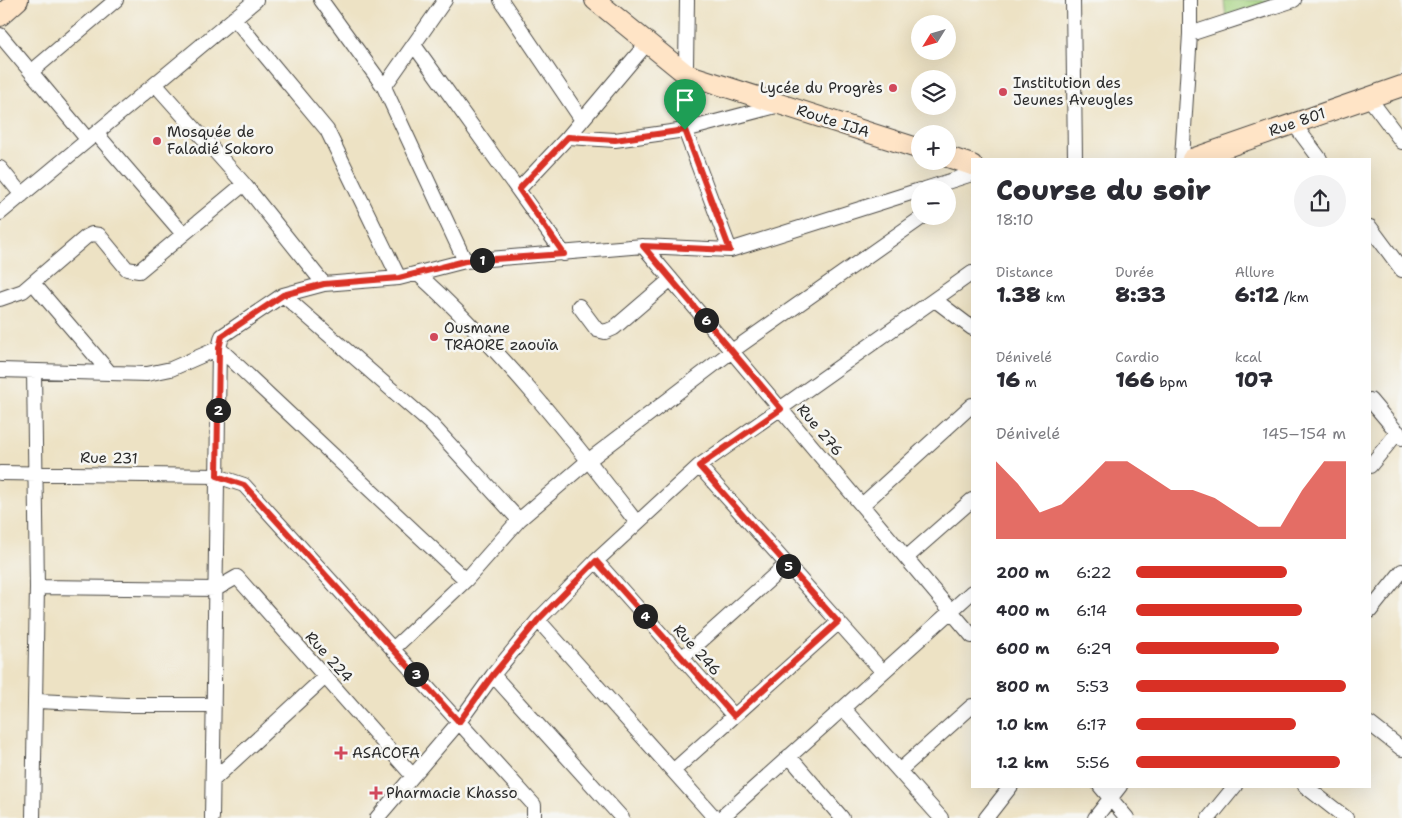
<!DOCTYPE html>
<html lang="fr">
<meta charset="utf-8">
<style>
body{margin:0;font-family:"Shantell Sans",sans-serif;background:#f2f2f3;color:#2b2b33;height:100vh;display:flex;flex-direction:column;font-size:19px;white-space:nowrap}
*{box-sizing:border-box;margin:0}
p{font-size:16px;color:#7c7c81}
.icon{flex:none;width:28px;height:28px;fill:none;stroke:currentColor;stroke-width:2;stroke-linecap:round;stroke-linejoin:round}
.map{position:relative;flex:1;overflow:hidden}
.sheet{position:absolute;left:971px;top:158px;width:400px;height:630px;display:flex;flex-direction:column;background:#fff;border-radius:0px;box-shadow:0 5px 20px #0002}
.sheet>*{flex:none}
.needle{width:32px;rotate:233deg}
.buttons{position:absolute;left:911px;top:15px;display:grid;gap:10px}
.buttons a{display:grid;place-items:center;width:45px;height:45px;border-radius:50%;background:#fff;box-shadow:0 5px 20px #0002;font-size:25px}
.pin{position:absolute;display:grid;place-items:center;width:42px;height:42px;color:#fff;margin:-51px -21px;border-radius:50% 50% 50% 0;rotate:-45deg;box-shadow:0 0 5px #0007}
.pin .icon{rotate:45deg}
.km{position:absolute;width:25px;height:25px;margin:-12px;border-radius:50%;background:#222;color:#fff;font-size:14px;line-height:25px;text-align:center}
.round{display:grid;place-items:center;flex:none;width:52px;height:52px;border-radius:26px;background:#f2f2f3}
.headline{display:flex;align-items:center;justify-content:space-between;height:85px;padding:0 25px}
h1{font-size:28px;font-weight:800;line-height:38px}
.stats{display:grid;grid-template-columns:repeat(3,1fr);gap:8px;height:85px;padding:5px 25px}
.stats div{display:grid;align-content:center}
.stats b{font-size:21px;font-weight:800}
.stats small{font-size:14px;font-weight:400}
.stats p{font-size:14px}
.chart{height:140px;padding:10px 25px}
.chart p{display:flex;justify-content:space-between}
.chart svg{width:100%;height:90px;margin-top:5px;fill:#d93025;opacity:.7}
ul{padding:0 25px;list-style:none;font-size:16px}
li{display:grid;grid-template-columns:80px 60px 1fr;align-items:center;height:38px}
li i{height:12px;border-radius:6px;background:#d93025}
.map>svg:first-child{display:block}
</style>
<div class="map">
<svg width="1402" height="818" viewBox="0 0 1402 818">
<rect width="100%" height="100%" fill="#f6f6f2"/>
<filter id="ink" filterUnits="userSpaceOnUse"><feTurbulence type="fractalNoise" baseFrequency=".02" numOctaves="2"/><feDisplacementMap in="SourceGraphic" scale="10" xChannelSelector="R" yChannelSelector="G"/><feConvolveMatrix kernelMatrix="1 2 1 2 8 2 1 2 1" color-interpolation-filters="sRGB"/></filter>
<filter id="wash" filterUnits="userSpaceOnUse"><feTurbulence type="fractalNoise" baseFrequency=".0096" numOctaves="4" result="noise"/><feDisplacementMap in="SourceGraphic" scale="20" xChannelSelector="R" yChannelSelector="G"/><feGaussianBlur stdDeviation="1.12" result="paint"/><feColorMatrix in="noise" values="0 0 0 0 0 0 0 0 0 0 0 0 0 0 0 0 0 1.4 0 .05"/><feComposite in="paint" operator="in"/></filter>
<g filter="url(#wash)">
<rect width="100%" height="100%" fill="#ede2c4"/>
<path fill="#a5d381" stroke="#687f56" d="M1224,0H1291L1226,17Z"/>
</g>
<g filter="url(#ink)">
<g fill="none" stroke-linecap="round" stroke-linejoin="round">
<g stroke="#484642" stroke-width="16">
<path id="street" d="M321,0L384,87L445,0
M501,0L582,120
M687,0L685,130L730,250
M1073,0L1075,159
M234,18L327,130L399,278
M1190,34L1294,0
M0,35L88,140
M414,45L564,254
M31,72L116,0
M155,84L244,184L324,284
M384,87L465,261
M1369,98L1402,142
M1294,124L1320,159
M96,133L183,234
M568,137L615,140L685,130L780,105
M1182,159L1190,34V0
M0,168L22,195
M519,189L568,137L648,42
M925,189L972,174
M0,213L256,0
M1370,227L1402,270
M643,246L972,636
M418,274C500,348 570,436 637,523
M33,283L110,373
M283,295L431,424L519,520
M0,299L23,291L86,237L92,234L99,235L127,269L139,271L244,184
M935,300L972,328
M579,306L597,330L605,332L614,328L671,279
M219,348L466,580
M0,370L147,374L171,369L219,348
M1370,400L1402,438
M699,466L883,672
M1370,466L1398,432
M0,473L217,476L244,485L534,805V818
M862,505L972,405
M906,558L972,500
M596,561L734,716
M37,587L216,589L237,577L412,775
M1370,611L1402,571
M538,620L715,818
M393,649L466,580L519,520L589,460L732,351L924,216
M682,658L787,564
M493,675L622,818
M37,701L125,705H214
M843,708L941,818
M1370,724L1402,749
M789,756L842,818
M673,771L839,622
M899,771L972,706
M213,780L325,677
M1100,786L1127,818
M1305,786L1346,818
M33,818L37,587L34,371
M212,818L219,348L222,336L283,295L324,284L399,278L465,261L643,246L730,250L920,190
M377,818L459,722L493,675L538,620L596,561L699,466L972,273
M721,818L972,592
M986,818L1011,786
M1095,818L1120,786
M1209,818L1235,786"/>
</g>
<g stroke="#484642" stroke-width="22">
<path id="secondary" d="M595,0L686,74L920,149
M0,16L18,0
M948,157L972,165
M1192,159L1402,86"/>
</g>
<use href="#street" stroke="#fff" stroke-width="14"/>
<use href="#secondary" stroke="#ffe4c6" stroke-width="20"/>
</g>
</g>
<g fill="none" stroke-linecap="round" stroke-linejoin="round" filter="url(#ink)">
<g stroke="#fff" stroke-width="10">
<path id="route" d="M685,130L730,250L643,246L781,409L699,466L838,622L734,716L596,561L538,620L493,675L459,722L244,485L217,476L219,348L222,336L283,295L324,284L399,278L465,261L564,254L519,189L568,137L615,140Z"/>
</g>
<use href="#route" stroke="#d93025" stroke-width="6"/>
</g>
<g fill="#d1495b" stroke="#f6f6f2" stroke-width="2">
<circle cx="893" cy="88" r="5"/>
<circle cx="1003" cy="92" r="5"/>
<circle cx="157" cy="141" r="5"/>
<circle cx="434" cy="337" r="5"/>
<path d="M338.5 745.5h5v5h5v5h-5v5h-5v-5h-5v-5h5z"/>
<path d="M373.5 785.5h5v5h5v5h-5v5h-5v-5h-5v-5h5z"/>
</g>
<g text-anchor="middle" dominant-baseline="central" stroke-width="5" stroke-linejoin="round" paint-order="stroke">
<g font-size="15" fill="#2b2b2b" stroke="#f6f6f2" text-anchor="start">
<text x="1013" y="83">Institution des<tspan x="1013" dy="17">Jeunes Aveugles</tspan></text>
<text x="883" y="88" text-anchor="end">Lycée du Progrès</text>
<text x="167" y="132">Mosquée de<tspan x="167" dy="17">Faladié Sokoro</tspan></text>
<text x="444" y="328">Ousmane<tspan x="444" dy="17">TRAORE zaouïa</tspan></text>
<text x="352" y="753">ASACOFA</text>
<text x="386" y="793">Pharmacie Khasso</text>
</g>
<g font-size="15" fill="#2b2b2b" stroke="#f6f6f2">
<text transform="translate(833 121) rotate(18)">Route IJA</text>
<text transform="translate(1297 122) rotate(-19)">Rue 801</text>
<text transform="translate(820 430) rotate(50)">Rue 276</text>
<text transform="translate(109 458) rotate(1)">Rue 231</text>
<text transform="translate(697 650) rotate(48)">Rue 246</text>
<text transform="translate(329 657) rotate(48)">Rue 224</text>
</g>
</g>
</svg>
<div class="buttons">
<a><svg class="needle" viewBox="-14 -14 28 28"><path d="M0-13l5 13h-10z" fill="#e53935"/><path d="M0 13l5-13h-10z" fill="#7c7c81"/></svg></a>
<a><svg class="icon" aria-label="layers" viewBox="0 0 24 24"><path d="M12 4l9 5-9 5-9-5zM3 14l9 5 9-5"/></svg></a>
<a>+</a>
<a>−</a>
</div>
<div class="pin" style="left:685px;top:130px;background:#1e9e55"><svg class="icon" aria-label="arrive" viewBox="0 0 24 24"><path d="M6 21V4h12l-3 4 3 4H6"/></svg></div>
<b class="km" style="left:482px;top:260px">1</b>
<b class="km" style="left:218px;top:410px">2</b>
<b class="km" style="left:416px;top:674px">3</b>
<b class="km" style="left:645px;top:616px">4</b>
<b class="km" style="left:788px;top:566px">5</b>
<b class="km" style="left:706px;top:320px">6</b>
<section class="sheet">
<div class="headline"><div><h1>Course du soir</h1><p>18:10</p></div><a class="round"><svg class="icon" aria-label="share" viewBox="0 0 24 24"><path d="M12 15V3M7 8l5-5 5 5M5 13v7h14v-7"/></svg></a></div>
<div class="stats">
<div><p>Distance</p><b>1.38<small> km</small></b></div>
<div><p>Durée</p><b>8:33</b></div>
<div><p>Allure</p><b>6:12<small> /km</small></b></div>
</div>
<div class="stats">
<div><p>Dénivelé</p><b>16<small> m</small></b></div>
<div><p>Cardio</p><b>166<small> bpm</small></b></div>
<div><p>kcal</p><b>107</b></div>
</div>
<div class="chart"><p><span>Dénivelé</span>145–154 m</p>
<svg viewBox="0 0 160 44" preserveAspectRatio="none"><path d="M0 44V6L10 17L20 31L30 27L40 17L50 6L60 6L70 13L80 20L90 20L100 24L110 31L120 38L130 38L140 20L150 6L160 6V44z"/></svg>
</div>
<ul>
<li><b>200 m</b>6:22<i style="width:72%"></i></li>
<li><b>400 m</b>6:14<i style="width:79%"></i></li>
<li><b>600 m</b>6:29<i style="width:68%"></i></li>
<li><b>800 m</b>5:53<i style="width:100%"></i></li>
<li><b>1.0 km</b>6:17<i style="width:76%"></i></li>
<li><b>1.2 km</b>5:56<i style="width:97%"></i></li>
</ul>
</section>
</div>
